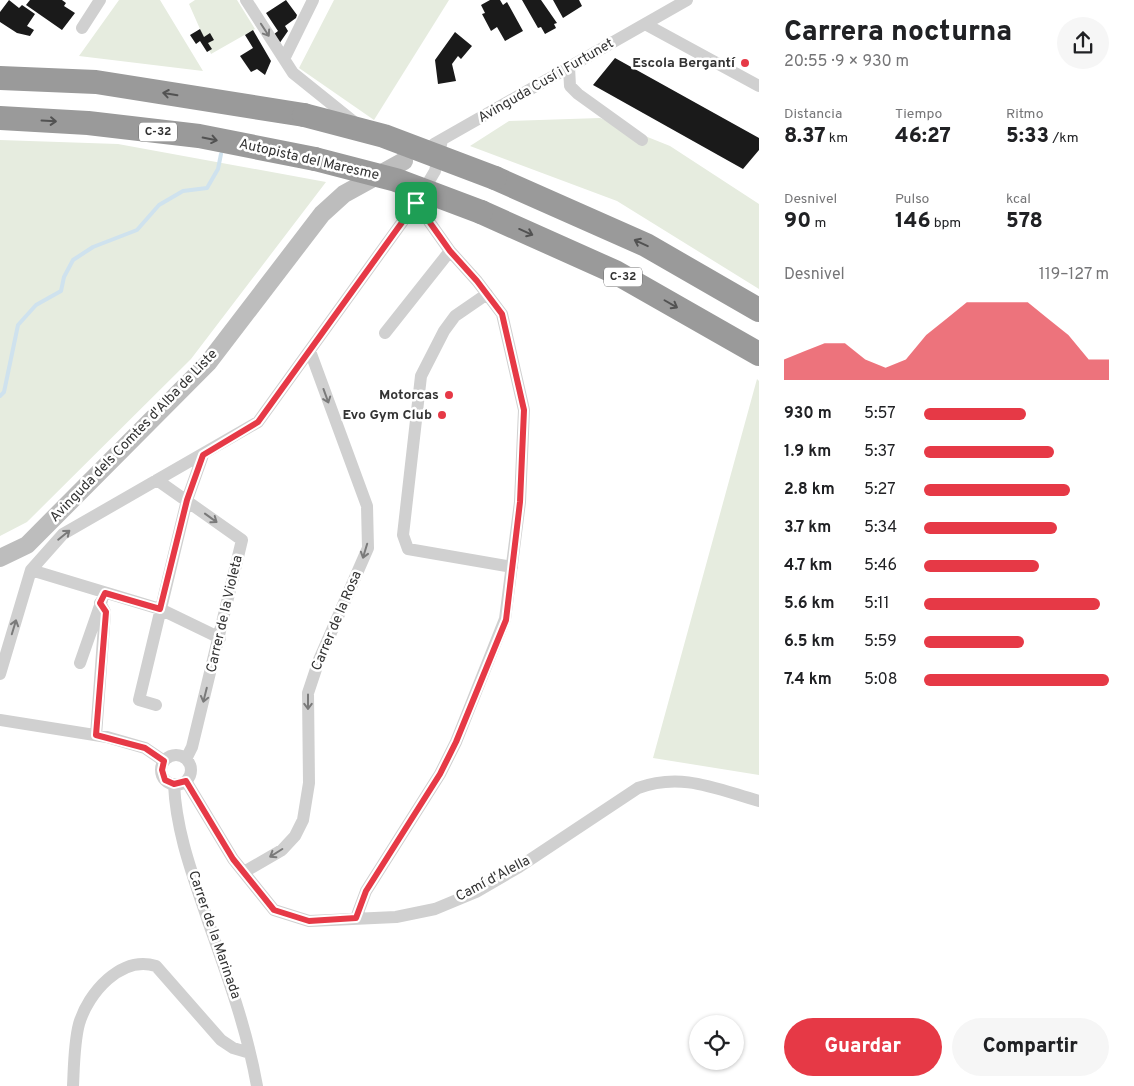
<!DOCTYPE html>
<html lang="es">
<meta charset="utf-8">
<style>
body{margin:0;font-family:Overpass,sans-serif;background:#f6f6f6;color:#202124;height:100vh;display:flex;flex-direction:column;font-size:19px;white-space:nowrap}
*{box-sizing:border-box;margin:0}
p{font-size:16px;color:#757577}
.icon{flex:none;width:28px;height:28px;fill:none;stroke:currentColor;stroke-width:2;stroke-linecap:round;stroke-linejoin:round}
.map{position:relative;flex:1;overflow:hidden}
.side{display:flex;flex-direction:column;background:#fff;width:375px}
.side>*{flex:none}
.controls{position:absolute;left:689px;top:1015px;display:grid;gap:10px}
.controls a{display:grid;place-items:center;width:55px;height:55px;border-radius:50%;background:#fff;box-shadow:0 1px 4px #0004;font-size:25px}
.pin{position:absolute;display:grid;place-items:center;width:42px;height:42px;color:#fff;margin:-21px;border-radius:10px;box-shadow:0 2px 8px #0006}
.round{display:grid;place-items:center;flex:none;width:52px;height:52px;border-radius:26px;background:#f6f6f6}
.head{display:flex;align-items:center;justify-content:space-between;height:85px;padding:0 25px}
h1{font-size:28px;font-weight:800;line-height:38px}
.stats{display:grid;grid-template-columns:repeat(3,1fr);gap:8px;height:85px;padding:5px 25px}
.stats div{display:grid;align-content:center}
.stats b{font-size:21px;font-weight:800}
.stats small{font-size:14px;font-weight:400}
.stats p{font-size:14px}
.chart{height:140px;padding:10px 25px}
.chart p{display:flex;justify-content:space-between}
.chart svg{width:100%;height:90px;margin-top:5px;fill:#e63946;opacity:.7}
.action{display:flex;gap:10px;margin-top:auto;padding:10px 25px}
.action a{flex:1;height:58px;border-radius:30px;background:#e63946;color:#fff;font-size:20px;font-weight:800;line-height:58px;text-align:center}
.action a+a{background:#f6f6f6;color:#202124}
ul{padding:0 25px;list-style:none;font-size:16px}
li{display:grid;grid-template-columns:80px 60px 1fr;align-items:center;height:38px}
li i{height:12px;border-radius:6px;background:#e63946}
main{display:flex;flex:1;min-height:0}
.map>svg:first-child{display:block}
</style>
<main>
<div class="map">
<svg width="759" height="1086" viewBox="0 0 759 1086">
<rect width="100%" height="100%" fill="#fff"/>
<path fill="#e6ecdf" d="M119,0H160L203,71L79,56Z
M195,0H237L255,29L211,54L189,4Z
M334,0H449L374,120L299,68Z
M600,118L670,146L759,204V289L617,201L470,146L509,121Z
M0,140L118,144L326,182L191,359L27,522L0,536Z
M757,379L759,381V775L653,758Z"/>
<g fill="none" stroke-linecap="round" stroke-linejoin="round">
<path stroke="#cfe2ee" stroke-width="4" d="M0,396L4,392L18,325L36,305L61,291L64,277L73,260L93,247L137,230L159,205L183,191L207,188L218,169L221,154"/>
</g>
<path fill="#1a1a1a" d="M9,0L19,8L22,5L35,14L27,26L34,30L30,36L17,33L0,22V12Z
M30,0H62L66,3L64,6L75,13L62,30L26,5Z
M286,0L297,15L296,18L285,26L288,31L279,44L273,35L278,31L266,13Z
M490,0H500L503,5L507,2L523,31L505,41L497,27L491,31L482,14L485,13L481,5Z
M522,0H541L557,23L554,24L556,28L545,34L541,27L538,28Z
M553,0H579L582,6L563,18Z
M200,29L204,37L210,33L214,40L208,43L212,49L207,52L200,41L196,44L190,35Z
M253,30L271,61L265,75L257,69L251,72L240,56L253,48L245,35Z
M455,32L472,46L461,59L458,56L452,64L456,81L438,84L435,60Z
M615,58L759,138V150L743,169L593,85Z"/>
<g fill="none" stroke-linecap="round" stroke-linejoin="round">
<path stroke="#d0d0d0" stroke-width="12" d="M246,0L293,73L354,122
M645,24L759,86
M82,28L100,0
M284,59L313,0
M569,67L570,86L578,94L642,140
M434,144L687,0
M487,294L455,316L444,331L421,376L403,535L408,549L512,567
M385,333L450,251
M157,480L242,540L192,747L186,759
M31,570L160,609L220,638
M80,663L102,600
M0,674L31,570L63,534L258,422L416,203
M156,705L139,700L187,500L203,455
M0,720L107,737L145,748L164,761
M96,735L105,612L100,603
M161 770a15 15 0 1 1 30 0a15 15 0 1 1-30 0Z
M186,781L233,859L274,910L309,921L396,917L435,909L476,892L519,867L638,788C682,772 716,789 759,801
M174,784C176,832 193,876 208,921C227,975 247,1029 257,1086
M244,872L282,850L295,836L303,820L309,783L308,693L319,660L368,548L367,506L310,351
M356,918L366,891L440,774L456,742L505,619L520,502L524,410L502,314L477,281L450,251L416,203L435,171L442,140
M73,1086C74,1066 74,1043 79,1024C88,993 121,955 156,966L221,1040L233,1048L250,1053"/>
<path stroke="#bdbdbd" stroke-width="18" d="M0,558L27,545L208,363L322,214L344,194L404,161"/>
<path stroke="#9a9a9a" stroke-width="24" d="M0,78L96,82L304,115
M0,118L88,123L199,136L315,159
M495,178L646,245L759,310
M481,212L615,272L759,354"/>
<path stroke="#9a9a9a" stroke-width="24" d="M304,115L384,136L495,178
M315,159L396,180L481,212"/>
</g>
<defs><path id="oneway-shaft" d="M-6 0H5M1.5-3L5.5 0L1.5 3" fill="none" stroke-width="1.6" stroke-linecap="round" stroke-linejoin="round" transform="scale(1.25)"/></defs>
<g stroke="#7a7a7a">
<use href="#oneway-shaft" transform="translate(265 30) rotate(57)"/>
<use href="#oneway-shaft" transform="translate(326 396) rotate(70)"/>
<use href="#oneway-shaft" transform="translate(211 518) rotate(36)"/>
<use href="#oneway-shaft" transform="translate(64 535) rotate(-39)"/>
<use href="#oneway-shaft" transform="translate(365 551) rotate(107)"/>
<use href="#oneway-shaft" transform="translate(14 627) rotate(-73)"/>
<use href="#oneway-shaft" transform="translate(205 695) rotate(104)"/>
<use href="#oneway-shaft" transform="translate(308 702) rotate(90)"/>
<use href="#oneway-shaft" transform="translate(276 853) rotate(148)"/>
</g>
<g stroke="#525252">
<use href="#oneway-shaft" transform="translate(170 94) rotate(-171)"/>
<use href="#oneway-shaft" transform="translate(49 121) rotate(3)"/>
<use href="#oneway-shaft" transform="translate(210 139) rotate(11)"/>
<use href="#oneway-shaft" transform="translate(526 232) rotate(24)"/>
<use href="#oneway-shaft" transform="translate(641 243) rotate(-155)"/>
<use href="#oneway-shaft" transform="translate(671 304) rotate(30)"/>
</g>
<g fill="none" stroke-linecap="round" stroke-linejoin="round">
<g stroke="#fff" stroke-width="10">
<path id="route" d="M416,203L450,251L477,281L502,314L524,410L520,502L506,620L456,742L440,774L366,891L356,918L309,921L274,910L233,859L186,781L174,784L165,780L162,770L164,761L145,748L96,735L106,612L100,603L105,593L160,609L187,500L203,455L258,422Z"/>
</g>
<use href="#route" stroke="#e63946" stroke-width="6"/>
</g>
<g fill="#e63946" stroke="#fff" stroke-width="2">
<circle cx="745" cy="63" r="5"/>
<circle cx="449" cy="395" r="5"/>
<circle cx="442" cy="415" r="5"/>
</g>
<g text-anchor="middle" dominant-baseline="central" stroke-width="5" stroke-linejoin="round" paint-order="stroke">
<g fill="#fff" stroke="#707070" stroke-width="1">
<rect x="139" y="122.5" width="38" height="19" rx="4"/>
<rect x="604" y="267.5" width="38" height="19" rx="4"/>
</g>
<g font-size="12" font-weight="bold" fill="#333">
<text x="158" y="132">C-32</text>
<text x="623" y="277">C-32</text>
</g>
<g font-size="14" font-weight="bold" fill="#333" stroke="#fff" text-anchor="end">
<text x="735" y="63">Escola Bergantí</text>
<text x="439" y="395">Motorcas</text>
<text x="432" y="415">Evo Gym Club</text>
</g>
<g font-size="14" fill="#333" stroke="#fff">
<text transform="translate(546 81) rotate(-30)">Avinguda Cusí i Furtunet</text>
<text transform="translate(309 160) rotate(13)">Autopista del Maresme</text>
<text transform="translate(134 436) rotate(-46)">Avinguda dels Comtes d'Alba de Liste</text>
<text transform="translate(225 614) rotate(-77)">Carrer de la Violeta</text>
<text transform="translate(337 621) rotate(-67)">Carrer de la Rosa</text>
<text transform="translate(493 879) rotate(-28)">Camí d'Alella</text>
<text transform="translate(214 935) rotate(71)">Carrer de la Marinada</text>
</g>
</g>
</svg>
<div class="controls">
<a><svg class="icon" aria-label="locate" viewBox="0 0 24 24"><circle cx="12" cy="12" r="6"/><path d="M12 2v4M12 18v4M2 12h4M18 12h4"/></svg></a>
</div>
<div class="pin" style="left:416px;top:203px;background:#1e9e55"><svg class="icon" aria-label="arrive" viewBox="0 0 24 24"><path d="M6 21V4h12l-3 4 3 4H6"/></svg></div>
</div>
<section class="side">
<div class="head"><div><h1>Carrera nocturna</h1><p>20:55 · 9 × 930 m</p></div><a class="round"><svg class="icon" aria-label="share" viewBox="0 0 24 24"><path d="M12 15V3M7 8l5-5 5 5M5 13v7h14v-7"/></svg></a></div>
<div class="stats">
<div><p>Distancia</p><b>8.37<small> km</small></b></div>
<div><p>Tiempo</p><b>46:27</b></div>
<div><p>Ritmo</p><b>5:33<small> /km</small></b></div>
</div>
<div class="stats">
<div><p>Desnivel</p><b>90<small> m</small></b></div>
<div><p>Pulso</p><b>146<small> bpm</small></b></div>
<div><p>kcal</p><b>578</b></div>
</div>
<div class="chart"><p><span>Desnivel</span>119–127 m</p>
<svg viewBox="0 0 160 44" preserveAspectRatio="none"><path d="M0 44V34L10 30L20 26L30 26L40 34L50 38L60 34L70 22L80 14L90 6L100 6L110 6L120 6L130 14L140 22L150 34L160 34V44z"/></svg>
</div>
<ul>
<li><b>930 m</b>5:57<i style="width:55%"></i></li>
<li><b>1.9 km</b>5:37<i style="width:70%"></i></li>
<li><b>2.8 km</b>5:27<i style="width:79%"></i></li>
<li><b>3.7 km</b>5:34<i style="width:72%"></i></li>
<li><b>4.7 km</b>5:46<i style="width:62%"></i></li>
<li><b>5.6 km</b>5:11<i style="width:95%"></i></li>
<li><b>6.5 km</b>5:59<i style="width:54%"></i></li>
<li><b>7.4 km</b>5:08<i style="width:100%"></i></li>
</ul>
<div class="action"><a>Guardar</a><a>Compartir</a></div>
</section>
</main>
